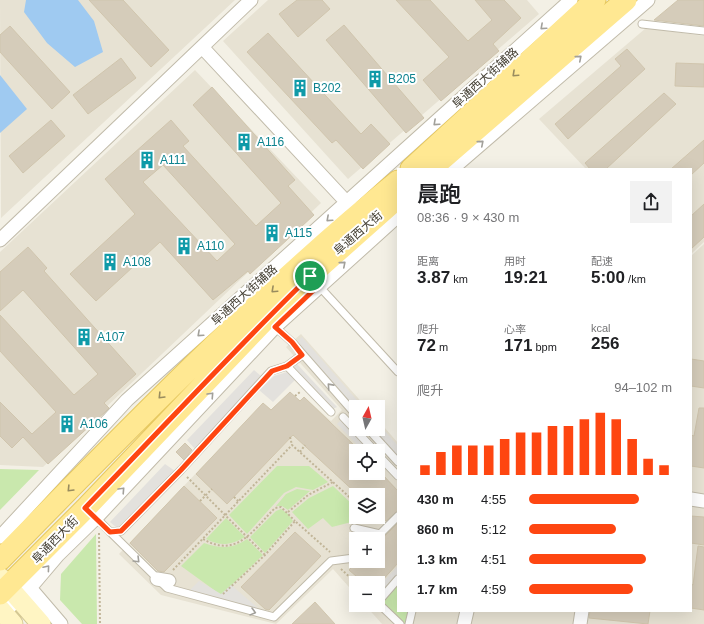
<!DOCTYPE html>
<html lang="zh">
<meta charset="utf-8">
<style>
body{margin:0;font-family:Helvetica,"Noto Sans SC",sans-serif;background:#f2f2f2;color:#202124;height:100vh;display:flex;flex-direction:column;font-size:15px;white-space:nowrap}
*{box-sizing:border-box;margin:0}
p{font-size:13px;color:#757577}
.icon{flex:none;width:22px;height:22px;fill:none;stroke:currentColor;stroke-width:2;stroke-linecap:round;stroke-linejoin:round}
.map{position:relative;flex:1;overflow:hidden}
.drawer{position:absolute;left:397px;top:168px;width:295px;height:444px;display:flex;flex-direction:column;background:#fff;border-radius:0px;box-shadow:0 4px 16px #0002}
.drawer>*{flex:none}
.needle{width:26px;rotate:8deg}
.tools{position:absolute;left:349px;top:400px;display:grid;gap:8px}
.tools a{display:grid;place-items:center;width:36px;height:36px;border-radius:0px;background:#fff;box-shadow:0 4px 16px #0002;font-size:20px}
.pin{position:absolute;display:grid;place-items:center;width:34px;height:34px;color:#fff;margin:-17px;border:2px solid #fff;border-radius:50%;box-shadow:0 1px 4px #0007}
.round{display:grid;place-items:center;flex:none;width:42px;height:42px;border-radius:0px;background:#f2f2f2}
.head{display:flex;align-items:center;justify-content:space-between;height:68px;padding:0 20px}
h1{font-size:22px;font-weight:600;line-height:30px}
.metrics{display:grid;grid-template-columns:repeat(3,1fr);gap:6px;height:68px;padding:4px 20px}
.metrics div{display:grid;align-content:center}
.metrics b{font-size:17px;font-weight:600}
.metrics small{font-size:11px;font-weight:400}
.metrics p{font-size:11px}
.chart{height:112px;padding:8px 20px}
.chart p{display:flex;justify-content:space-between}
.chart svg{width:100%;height:72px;margin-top:4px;stroke:#fe4611;stroke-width:6}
ul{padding:0 20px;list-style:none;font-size:13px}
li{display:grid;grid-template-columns:64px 48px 1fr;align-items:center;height:30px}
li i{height:10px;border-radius:5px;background:#fe4611}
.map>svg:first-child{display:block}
</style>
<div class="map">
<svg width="704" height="624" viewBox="0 0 704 624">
<rect width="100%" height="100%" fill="#f3f0e5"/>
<path fill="#e7e2d3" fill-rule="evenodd" d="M0,0H235L1,218Z
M268,0H527L539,14L348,179L223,41Z
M646,28L704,36V242L691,254V169H586L539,119Z
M195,70L321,203L43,467L0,465V252Z
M704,244V624H382L365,605H378V583H356V595L333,569L276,624L161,595L119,554L263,403L272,410L290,392L299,401L304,397L331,421L342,410L286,347L301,334L366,407H356V429H378V420L398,443V611H691V256ZM356,451H378V473H356ZM356,495H378V517H356ZM356,539H378V561H356Z"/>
<path fill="#c9e8ad" d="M277,466H309L328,482L313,490L296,487L284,493L247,534L229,515Z
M0,469L39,470L0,510Z
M333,486L356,508V517L367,518L332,527L323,518L308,529L292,512L309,498Z
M297,489L310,491L288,510L282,506H276L286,494Z
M281,509L288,514L293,521L265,553L250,537L276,511Z
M226,518L245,537C231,545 221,547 206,539Z
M96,534L97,624H82L60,600L61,574Z
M247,539L263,555L221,595L181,566L204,543C221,549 232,549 247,539Z
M398,584V611H408L405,624L382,603Z"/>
<path fill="#e3e1dd" d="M302,337L363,407H356V410L296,342Z
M297,364L337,407L333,409L294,367Z
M254,370L261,376L195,449L187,440Z
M287,372L295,380L273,402L259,390L274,376Z
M341,420L370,451H363L337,424Z
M378,423L398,446V458L373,429H378Z
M165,464L175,471L117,528L110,522Z
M398,566V576L379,597L378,587Z
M199,581L221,594L231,585L264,613L187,593Z"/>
<path fill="#9fcaf1" d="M26,0H78L94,21L103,52L75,67L47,43L24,12Z
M0,75L27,109L0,133Z"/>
<path fill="#d5ccba" stroke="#d0c5ad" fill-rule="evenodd" d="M89,0H123L169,50L151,67Z
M297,0H322L330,9L298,37L279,14Z
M396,0H430L468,41L492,20L475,0H504L521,18L493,44L499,51L441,101L423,80L449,57Z
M678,0H704V26L654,20Z
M344,25L424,118L406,133L326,40Z
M10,26L70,92L52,109L0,52V35Z
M268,33L361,134L371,124L390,144L363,169L336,140L332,143L247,52Z
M627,49L645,69L568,139L555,124L621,66L615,59Z
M121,58L136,78L88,114L73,95Z
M676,63L704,64V87L675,86Z
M212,87L295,180L288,186L314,215L250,274L248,271L213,300L160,242L96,301L70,274L135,214L105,179L171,120L189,141L183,146L256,226L281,203L193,105ZM163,165L235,244L217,261L143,182Z
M664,93L676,104L606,169H590L585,163Z
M51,120L65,136L23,173L9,156Z
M704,140V163L691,175V169H671Z
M704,204V237L691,249V216Z
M28,247L47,268L44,271L136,374L104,403L109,408L104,413L48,464L23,437L12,448L0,436V402L32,434L56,412L0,351V315L74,395L98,374L23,290L0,311V272Z
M691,359L704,361V388L691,386Z
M290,392L300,401L304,397L356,447V473H381L398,491V511L386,521L378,514V495H358L293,435L227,504L196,474L263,403L271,410Z
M699,408H704V468L691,466V435L694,436Z
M185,443L192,450L184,460L176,452Z
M184,486L217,518L164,572L158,571L130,543Z
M691,516L704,517V545L691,543Z
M398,523V563L380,583H364L349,570L358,561H378V543Z
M295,532L321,556L269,610L265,609L241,587Z
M698,546L704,547V610L691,608V584L693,585Z
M315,602L335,624H292Z
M590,611H650L648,624L589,618Z"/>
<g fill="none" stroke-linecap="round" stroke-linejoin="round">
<g stroke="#c1bbaa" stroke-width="9">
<path id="service" d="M642,24L704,31
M318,285L398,372
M275,327L292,342L356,415
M287,366L331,412
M343,417L375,451
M368,429L398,462
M378,455L398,476
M94,516L167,588L274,617L331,561L354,558L356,556
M354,528L380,534
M110,532L121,531L181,470L271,371L287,366L302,355
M375,539L398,516
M378,602L398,579
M378,603L400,624
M409,624L412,611"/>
</g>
<g stroke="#c1bbaa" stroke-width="15">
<path id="minor" d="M202,47L352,208
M452,169L648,0
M0,240L251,0
M691,499L704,501
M0,537L127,400L571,0
M157,579L169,581
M25,582L61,624
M0,616L30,588L58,555L96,518L275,327L398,216
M464,624L467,611
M580,624L582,611"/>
</g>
<g stroke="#d4c894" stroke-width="21">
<path id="secondary" d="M0,577L41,624
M0,609L13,624"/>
</g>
<g stroke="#e6c860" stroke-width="23">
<path id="primary" d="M411,169L595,0
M431,169L626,0
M0,560C128,429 256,297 398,181
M0,594L85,509L267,318L310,276L398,198"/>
</g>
<path stroke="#c1b598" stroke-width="2" stroke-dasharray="2 2" stroke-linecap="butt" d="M295,396L300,392
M290,437L292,445
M300,452L305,445
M187,477L265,555
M234,497L239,502
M200,501L212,489
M288,512L308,495L333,482
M372,517L378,523
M99,533L100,624
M203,539C237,559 253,530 275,508L281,507L295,521
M341,569L356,583
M173,570L292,445L356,503
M223,594L265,555L295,521L330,552"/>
<use href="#service" stroke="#fff" stroke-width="7"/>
<use href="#minor" stroke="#fff" stroke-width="13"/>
<use href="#secondary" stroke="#fff5c3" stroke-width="19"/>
<use href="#primary" stroke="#ffe892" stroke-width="21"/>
</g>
<defs><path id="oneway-chevron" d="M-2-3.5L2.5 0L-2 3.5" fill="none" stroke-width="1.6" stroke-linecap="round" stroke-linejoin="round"/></defs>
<g stroke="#a2a09a">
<use href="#oneway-chevron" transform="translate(543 27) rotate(138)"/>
<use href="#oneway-chevron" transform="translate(579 58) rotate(-41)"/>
<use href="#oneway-chevron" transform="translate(436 123) rotate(138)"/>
<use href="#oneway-chevron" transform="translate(481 143) rotate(-41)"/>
<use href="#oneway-chevron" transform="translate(329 219) rotate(138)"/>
<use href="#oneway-chevron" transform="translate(343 264) rotate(-41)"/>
<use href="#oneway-chevron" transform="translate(200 334) rotate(138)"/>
<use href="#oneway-chevron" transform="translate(330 386) rotate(-132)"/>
<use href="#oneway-chevron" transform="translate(211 395) rotate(-47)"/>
<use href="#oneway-chevron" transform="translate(122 490) rotate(-47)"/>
<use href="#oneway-chevron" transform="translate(137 560) rotate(45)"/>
<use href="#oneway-chevron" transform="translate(47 568) rotate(-50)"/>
<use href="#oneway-chevron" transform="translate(253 612) rotate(15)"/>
</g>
<g stroke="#998c5e">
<use href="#oneway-chevron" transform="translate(515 74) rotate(137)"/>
<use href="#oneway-chevron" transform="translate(274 290) rotate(137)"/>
<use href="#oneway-chevron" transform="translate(161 396) rotate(134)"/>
<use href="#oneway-chevron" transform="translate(70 489) rotate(134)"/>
</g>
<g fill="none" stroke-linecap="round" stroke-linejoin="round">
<g stroke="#fff" stroke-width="8">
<path id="route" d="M310,276L319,285L275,327L292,342L302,355L287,366L272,371L181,470L121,531L110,532L85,508C160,431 233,351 310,276Z"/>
</g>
<use href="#route" stroke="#fe4611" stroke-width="5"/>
</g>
<defs>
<g id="building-bare" transform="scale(1.38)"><path d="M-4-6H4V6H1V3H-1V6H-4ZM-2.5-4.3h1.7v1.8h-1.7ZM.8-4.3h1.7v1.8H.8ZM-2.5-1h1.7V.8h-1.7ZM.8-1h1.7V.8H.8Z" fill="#0f9aa8" stroke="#fff" stroke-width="2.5" paint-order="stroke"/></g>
</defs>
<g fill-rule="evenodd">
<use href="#building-bare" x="375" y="79"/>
<use href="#building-bare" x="300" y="88"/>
<use href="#building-bare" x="244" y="142"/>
<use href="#building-bare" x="147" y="160"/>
<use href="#building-bare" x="272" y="233"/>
<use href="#building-bare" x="184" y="246"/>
<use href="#building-bare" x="110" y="262"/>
<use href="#building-bare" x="84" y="337"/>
<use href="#building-bare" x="67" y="424"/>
</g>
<g text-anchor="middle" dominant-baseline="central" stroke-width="4" stroke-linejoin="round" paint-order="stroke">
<g font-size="12" fill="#454034" stroke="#fff">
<text transform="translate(485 78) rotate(-42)">阜通西大街辅路</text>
<text transform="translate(358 233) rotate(-41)">阜通西大街</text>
<text transform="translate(244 295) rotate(-42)">阜通西大街辅路</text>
<text transform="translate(55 540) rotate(-46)">阜通西大街</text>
</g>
<g font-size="12" fill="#0d838f" stroke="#fff" text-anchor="start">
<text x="388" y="79">B205</text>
<text x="313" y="88">B202</text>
<text x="257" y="142">A116</text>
<text x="160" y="160">A111</text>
<text x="285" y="233">A115</text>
<text x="197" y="246">A110</text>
<text x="123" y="262">A108</text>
<text x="97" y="337">A107</text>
<text x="80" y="424">A106</text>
</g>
</g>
</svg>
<div class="tools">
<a><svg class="needle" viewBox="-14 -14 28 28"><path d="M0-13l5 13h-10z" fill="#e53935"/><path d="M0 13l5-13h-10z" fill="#757577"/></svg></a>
<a><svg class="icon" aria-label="locate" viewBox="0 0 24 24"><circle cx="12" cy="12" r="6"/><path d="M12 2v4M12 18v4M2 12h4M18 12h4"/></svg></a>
<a><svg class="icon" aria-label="layers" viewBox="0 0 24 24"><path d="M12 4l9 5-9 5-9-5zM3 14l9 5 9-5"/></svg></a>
<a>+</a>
<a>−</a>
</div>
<div class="pin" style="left:310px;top:276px;background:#1e9e55"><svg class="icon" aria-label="arrive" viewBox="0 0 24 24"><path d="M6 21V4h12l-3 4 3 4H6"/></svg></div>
<section class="drawer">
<div class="head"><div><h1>晨跑</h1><p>08:36 · 9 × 430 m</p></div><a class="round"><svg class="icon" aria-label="share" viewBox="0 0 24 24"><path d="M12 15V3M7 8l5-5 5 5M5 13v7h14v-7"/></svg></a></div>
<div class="metrics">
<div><p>距离</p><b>3.87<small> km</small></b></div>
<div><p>用时</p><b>19:21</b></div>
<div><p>配速</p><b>5:00<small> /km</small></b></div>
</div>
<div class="metrics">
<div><p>爬升</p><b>72<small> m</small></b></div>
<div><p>心率</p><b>171<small> bpm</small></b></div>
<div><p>kcal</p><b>256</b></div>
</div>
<div class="chart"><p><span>爬升</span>94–102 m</p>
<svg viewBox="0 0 160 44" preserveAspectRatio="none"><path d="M5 44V38M15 44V30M25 44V26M35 44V26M45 44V26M55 44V22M65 44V18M75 44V18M85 44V14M95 44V14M105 44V10M115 44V6M125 44V10M135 44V22M145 44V34M155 44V38"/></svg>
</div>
<ul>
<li><b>430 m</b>4:55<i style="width:77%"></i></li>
<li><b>860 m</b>5:12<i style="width:61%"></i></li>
<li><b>1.3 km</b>4:51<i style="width:82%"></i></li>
<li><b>1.7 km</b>4:59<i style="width:73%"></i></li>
</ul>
</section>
</div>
